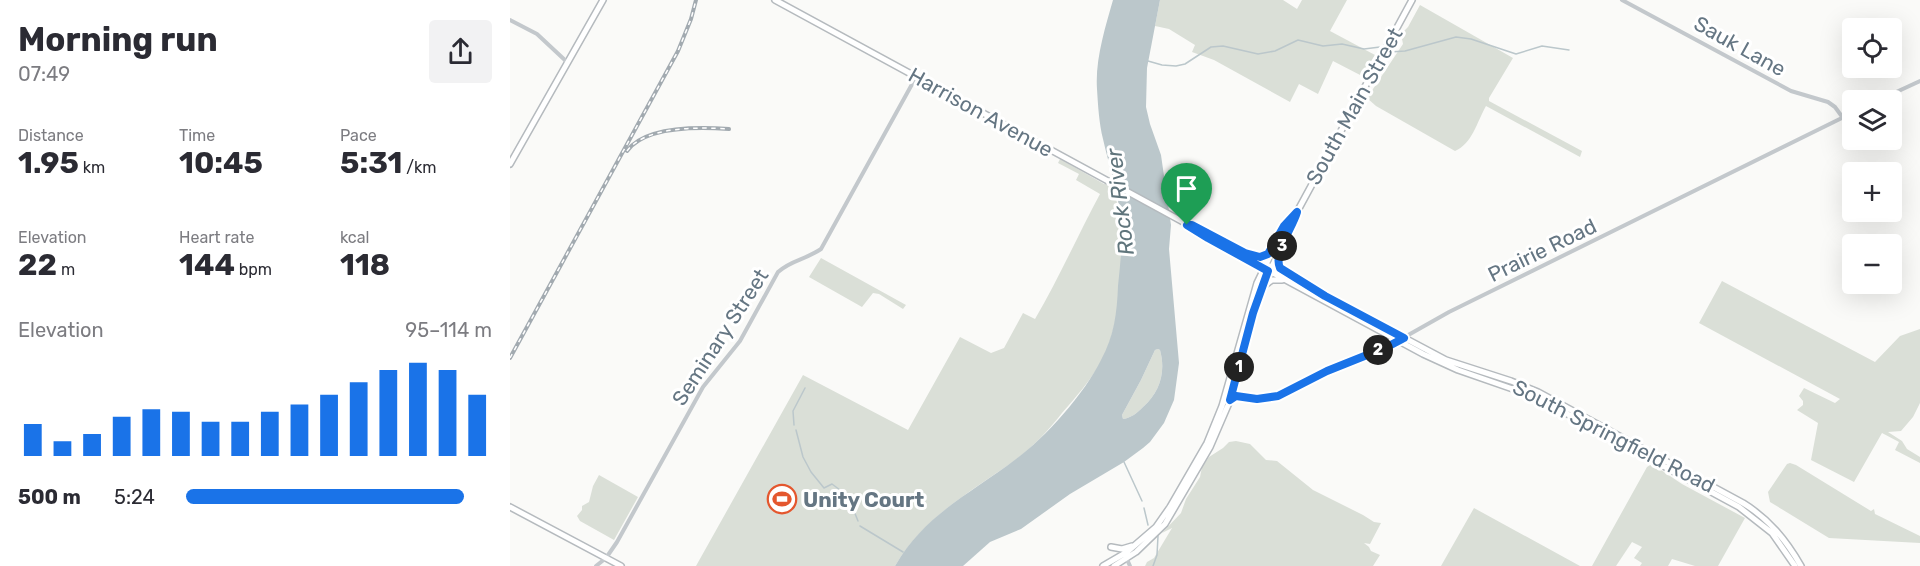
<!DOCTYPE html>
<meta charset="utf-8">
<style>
body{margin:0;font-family:Rubik,sans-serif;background:#f2f2f3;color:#2b2b33;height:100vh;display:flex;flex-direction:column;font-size:22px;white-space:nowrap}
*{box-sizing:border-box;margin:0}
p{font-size:20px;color:#7c7c81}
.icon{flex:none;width:33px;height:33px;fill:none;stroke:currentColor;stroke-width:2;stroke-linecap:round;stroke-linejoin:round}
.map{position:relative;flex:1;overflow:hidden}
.panel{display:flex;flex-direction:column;background:#fff;width:510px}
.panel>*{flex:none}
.tools{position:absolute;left:1332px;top:18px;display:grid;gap:12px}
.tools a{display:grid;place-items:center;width:60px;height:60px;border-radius:6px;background:#fff;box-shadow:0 6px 24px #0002;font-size:30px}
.pin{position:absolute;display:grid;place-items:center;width:51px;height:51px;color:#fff;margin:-62px -26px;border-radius:50% 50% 50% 0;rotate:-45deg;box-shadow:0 0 6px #0007}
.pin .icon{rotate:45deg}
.km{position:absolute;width:30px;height:30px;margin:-15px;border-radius:50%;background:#222;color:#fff;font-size:16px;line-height:30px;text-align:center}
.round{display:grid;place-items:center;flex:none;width:63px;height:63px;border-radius:6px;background:#f2f2f3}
.headline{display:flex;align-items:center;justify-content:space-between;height:102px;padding:0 18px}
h1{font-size:33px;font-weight:700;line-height:45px}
.metrics{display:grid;grid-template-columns:repeat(3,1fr);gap:9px;height:102px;padding:6px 18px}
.metrics div{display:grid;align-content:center}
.metrics b{font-size:30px;font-weight:700}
.metrics small{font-size:16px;font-weight:400}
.metrics p{font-size:16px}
.chart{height:168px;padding:12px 18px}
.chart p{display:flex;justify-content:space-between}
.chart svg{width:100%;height:108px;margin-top:6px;stroke:#1a73e8;stroke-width:6}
ul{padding:0 18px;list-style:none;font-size:20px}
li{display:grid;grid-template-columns:96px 72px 1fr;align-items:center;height:45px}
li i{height:15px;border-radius:8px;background:#1a73e8}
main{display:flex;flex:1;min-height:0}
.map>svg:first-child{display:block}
</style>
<main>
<section class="panel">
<div class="headline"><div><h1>Morning run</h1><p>07:49</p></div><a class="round"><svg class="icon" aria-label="share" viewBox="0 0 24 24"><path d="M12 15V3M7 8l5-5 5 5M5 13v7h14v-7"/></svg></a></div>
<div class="metrics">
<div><p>Distance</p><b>1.95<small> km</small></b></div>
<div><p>Time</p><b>10:45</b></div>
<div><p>Pace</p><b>5:31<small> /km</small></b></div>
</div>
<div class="metrics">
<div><p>Elevation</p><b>22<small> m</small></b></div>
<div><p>Heart rate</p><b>144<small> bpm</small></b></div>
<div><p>kcal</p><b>118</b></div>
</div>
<div class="chart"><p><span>Elevation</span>95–114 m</p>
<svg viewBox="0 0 160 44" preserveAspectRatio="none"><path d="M5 44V31M15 44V38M25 44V35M35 44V28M45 44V25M55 44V26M65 44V30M75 44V30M85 44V26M95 44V23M105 44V19M115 44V14M125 44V9M135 44V6M145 44V9M155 44V19"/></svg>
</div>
<ul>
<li><b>500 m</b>5:24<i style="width:91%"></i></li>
</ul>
</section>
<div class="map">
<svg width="1410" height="566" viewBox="0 0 1410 566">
<rect width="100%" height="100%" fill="#fafaf8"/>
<path fill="#dadfd7" d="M650,0H773L787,9L792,0H837L820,31L865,55L852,76L823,61L808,94L789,84L780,102L704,60L682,52L685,45L659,29L645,26Z
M910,5L1003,58L979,98V101L1072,151L1070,157L976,106C967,122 962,144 945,151L866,106L857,98L893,44L891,34L898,27Z
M550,159L594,184L596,183L604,187C615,239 616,315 591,362C580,381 566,397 552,413C538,431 522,448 504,461C459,493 414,517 385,566H186L293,375L398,430L450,337L481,353L494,348L513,313L525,319C549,278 568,235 590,194L566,180L569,174L548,163Z
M311,258L396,305L393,309L369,294L363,293L352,307L299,277Z
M1212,281L1365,362L1390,336L1410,329V403L1403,417L1391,431L1378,432L1392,441L1397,449L1410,457V463L1385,450L1389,442L1372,433L1344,482L1301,460L1308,423L1287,410L1293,405V401L1289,396L1294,388L1325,403L1330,399L1189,323Z
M648,349L650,350C656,372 650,392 633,407C627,413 621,418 613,419L612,415L631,380L645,350Z
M726,441L740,444L756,460L767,461L803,490L853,515L864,522L871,523L860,544L854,543L859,547L861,551L870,555L863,566H635L637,562L644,558L662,528L652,533L671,513L676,499L690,477L692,467L699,457L713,448L719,442Z
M1280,463L1286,465L1361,511L1364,509L1365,514L1410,536V543L1319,538L1260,502L1258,492L1277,464Z
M1142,464L1172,484L1235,518L1208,566H1185L1162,559L1158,566H1130L1132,563L1124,558L1132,547L1122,542L1106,566H1082L1137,467Z
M89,475L128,497L104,540L70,521L67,516L72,510V506L79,502L83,486Z
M964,508L1070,566H931Z"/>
<path fill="#bbc7cb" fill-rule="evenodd" d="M603,0H650L637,68L636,107L640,124L651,155L661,225L659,249L669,363L664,400L654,423L640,442L633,448L614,462L560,494L511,529L480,542L453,566H385C415,514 460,494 506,459C535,438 575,393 591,360C604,336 607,313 608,286C610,265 613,244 611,223C609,194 599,166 593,139C589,123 588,105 587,89C585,60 595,28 603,0ZM648,349L650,350C656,372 650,392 633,407C627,413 621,418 613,419L612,415L631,380L645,350Z"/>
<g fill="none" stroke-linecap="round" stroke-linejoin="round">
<path stroke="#bbc7cb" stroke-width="1.5" d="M880,52L895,51L946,37L961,39L1006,54L1032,46L1059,50
M638,61L652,65L666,66L675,64L701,47L713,46L748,54L765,51L788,40L813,46L832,44L854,49L870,47
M284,425L283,411L295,388
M286,430L293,457L301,472L314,488L322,484L338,496L348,521
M614,462L632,501
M634,508L638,525
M350,526L393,552
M643,566L647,555L648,536"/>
<g stroke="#b5babe" stroke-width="8">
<path id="major" d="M265,0L677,224L698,238L913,354L948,370L1026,397L1229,507L1262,533L1285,566
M0,164L93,0
M684,226L936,360L1001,381L1028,392L1233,503C1259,519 1276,540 1291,566
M753,289L755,285L762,280H772
M0,507L111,566
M601,547L612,549L622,546
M593,566L617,552L646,527L660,507L697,443L712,406L747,283L762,252L784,216
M604,566L626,552L655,524L700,447L719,403L752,286L779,233L787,212L902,0"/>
</g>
<path stroke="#c3c8cc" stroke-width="4" d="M1112,0L1281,91L1318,102L1325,107L1333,118
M0,20L27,34L57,62
M1369,100L1410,81
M724,388L728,394L739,398L768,396L817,371L877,347L939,312L1342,113
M616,557L620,566
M86,566L96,558L107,542L193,387L230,341L268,272C281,260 295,260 311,249L406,77"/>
<use href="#major" stroke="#fff" stroke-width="5"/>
<g stroke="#a2aab0" stroke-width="4">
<path id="rail" d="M117,151C135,126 190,127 219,129
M0,358L168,51L181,19L186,0"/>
</g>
<use href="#rail" stroke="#fff" stroke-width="1.5" stroke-dasharray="4.5" stroke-linecap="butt"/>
</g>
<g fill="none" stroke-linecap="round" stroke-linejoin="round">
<g stroke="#fff" stroke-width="12">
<path id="route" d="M787,212C782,229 763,253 770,268L815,296L894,338L877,347L817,371L768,396L747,399L726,396L720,400L743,313L758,271L698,238L677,225H682L735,253L750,257L758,254L774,226Z"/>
</g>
<use href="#route" stroke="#1a73e8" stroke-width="8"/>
</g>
<defs>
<g id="stadium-ring" transform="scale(1.5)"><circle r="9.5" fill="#fff" stroke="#e4572e" stroke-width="1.5"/><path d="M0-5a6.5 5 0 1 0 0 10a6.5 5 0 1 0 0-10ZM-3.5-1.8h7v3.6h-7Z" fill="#e4572e"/></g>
</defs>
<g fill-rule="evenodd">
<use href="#stadium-ring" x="272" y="499"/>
</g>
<g text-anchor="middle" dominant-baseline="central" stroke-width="6" stroke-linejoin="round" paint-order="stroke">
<g font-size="21" fill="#657683" stroke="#fff">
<text transform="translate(1230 46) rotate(29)">Sauk Lane</text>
<text transform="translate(844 106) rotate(-61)">South Main Street</text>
<text transform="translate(471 112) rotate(29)">Harrison Avenue</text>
<text transform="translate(1032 250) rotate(-26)">Prairie Road</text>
<text transform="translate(210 337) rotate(-57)">Seminary Street</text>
<text transform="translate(1104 436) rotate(27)">South Springfield Road</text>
</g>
<g font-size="21" font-weight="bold" fill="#657683" stroke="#fff" text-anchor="start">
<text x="293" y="499">Unity Court</text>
</g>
<g font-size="22" font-style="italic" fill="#60757c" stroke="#fff">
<text transform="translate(610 202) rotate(-97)">Rock River</text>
</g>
</g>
</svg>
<div class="tools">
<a><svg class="icon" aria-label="locate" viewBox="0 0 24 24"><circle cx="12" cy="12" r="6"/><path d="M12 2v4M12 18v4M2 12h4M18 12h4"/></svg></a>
<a><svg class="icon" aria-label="layers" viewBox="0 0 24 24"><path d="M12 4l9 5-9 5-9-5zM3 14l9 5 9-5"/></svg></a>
<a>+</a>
<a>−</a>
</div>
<div class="pin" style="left:677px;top:225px;background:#1e9e55"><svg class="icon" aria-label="arrive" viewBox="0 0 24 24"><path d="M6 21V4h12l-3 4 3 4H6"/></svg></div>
<b class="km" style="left:729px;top:367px">1</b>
<b class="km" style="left:868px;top:350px">2</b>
<b class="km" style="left:772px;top:246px">3</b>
</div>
</main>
